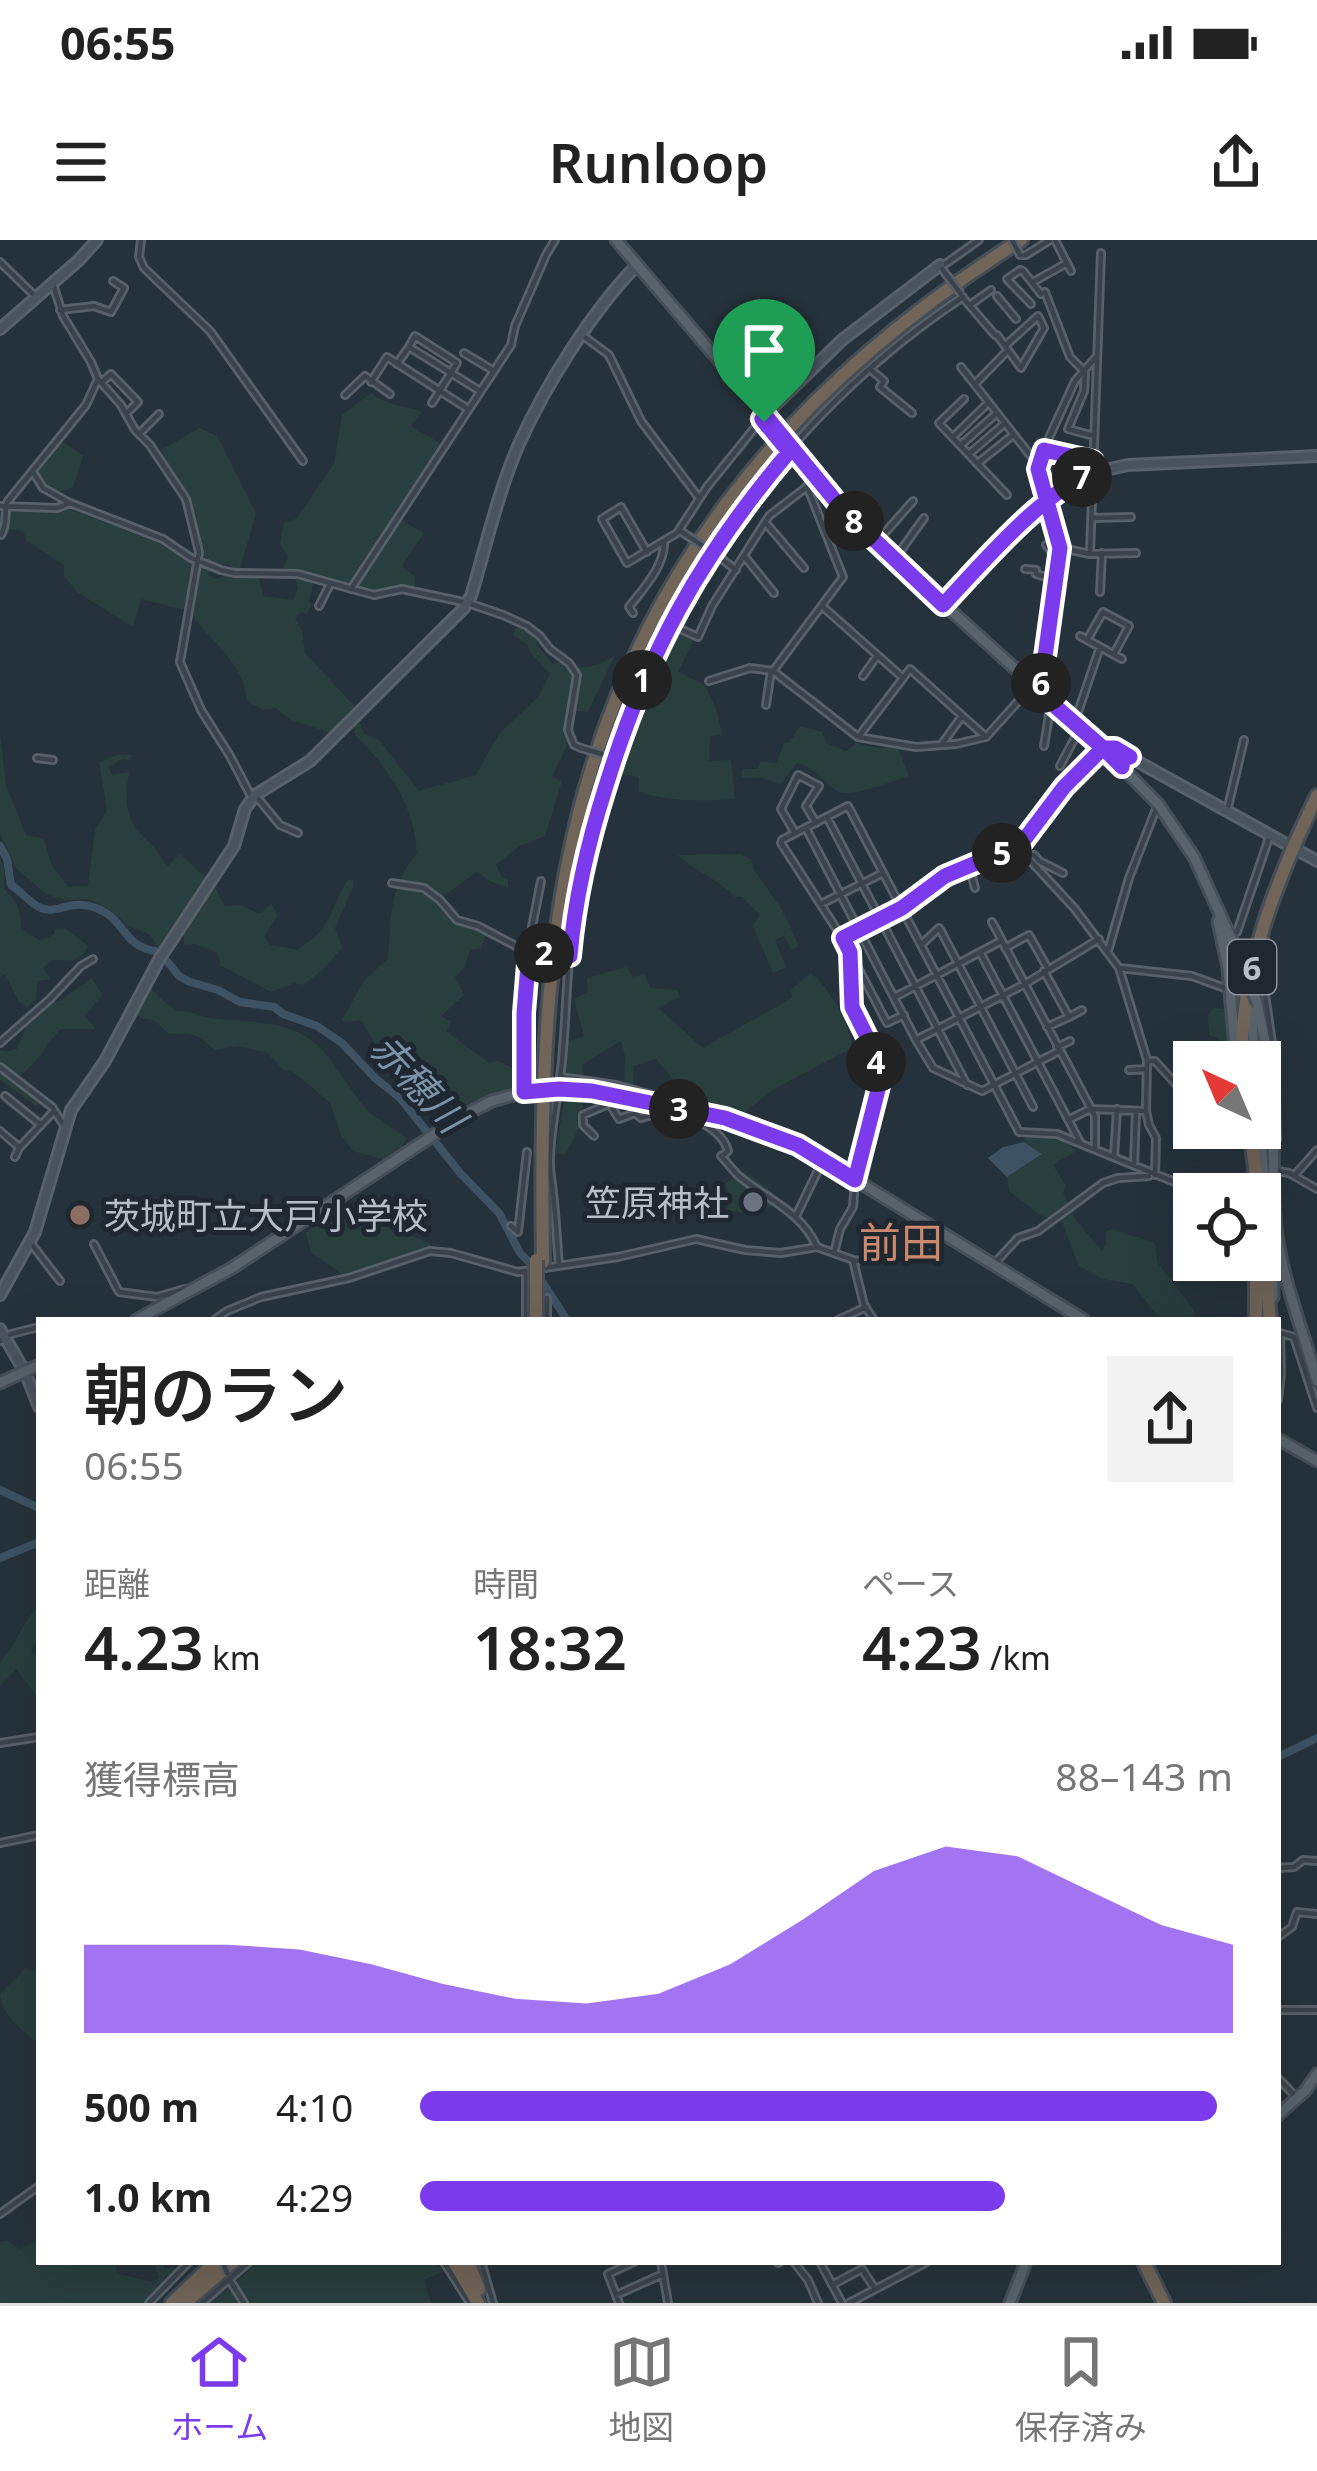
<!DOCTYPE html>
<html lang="ja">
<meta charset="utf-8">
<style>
body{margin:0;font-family:"Noto Sans","Noto Sans JP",sans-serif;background:#f2f2f2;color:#222;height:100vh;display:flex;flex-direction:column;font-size:45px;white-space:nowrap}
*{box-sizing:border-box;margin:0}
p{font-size:39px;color:#767676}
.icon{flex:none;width:66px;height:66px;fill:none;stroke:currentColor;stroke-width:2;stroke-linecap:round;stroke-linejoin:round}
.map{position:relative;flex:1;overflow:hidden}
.side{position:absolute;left:36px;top:1077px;width:1245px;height:948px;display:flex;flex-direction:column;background:#fff;border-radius:0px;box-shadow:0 12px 48px #0002}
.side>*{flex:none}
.needle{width:78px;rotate:316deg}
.fabs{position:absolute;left:1173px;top:801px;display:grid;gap:24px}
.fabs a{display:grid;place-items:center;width:108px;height:108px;border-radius:0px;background:#fff;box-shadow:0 12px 48px #0002;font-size:60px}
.pin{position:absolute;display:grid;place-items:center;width:102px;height:102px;color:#fff;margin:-123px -51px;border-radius:50% 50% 50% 0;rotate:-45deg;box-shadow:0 0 12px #0007}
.pin .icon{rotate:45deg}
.km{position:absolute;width:60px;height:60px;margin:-30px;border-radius:50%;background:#222;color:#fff;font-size:33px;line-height:60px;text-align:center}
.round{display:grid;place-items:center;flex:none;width:126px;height:126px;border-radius:0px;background:#f2f2f2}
.summary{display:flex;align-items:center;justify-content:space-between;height:204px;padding:0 48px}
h1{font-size:66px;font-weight:600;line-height:90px}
.figures{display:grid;grid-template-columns:repeat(3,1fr);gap:18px;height:204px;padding:12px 48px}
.figures div{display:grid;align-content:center}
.figures b{font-size:60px;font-weight:600}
.figures small{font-size:33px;font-weight:400}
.figures p{font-size:33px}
.chart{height:336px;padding:24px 48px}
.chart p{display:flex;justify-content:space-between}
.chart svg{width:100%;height:216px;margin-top:12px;fill:#7c3aed;opacity:.7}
ul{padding:0 48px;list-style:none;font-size:39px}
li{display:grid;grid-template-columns:192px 144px 1fr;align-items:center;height:90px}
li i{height:30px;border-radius:15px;background:#7c3aed}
.status{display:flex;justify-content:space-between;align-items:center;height:84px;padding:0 60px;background:#fff;direction:ltr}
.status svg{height:33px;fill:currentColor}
header{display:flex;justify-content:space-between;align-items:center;height:156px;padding:0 48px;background:#fff;font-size:54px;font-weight:600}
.menu{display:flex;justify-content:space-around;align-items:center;height:168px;border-top:3px solid #e0e0e0;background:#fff;font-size:33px;color:#767676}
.menu a{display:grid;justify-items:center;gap:6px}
.menu .selected{color:#7c3aed}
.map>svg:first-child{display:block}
</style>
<div class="status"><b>06:55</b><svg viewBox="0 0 49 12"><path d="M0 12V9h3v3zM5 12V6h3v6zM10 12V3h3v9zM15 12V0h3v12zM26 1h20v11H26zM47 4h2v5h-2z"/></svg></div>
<header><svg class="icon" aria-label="menu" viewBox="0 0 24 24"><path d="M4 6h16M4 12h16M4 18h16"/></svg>Runloop<svg class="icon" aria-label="share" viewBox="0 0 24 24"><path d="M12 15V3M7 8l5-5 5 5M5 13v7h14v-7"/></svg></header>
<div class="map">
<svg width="1317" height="2063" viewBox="0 0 1317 2063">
<rect width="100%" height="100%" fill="#26323b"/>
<path fill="#293f3d" d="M371,153C390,167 401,164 422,172L411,186L441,204L394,276L424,293L402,326L415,337L414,348C395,343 377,354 357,349C332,342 309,334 282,330L288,317L280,303L284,283L296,279L334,224L342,175Z
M74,182L62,201L83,216L73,247L57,253L41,243L39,231Z
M199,188L217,196L256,274L239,331L230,330L229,324L201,320C203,280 179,244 158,212Z
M9,268L69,269L154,301L193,323L186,370L141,359L133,387L77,352L64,336V325L27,301L23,291L12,289L7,295H4L9,282Z
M199,325L210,329L208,336L216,339L227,335L258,337L264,356L293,360L298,349L295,337L314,341L309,361L311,365L307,374L301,372L295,378L302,391L305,413L356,468L332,493L291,480L276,468L263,470L246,460C248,428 209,399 192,375Z
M517,387L537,397V404L552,424L562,421C578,434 600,425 615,415L588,472L570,470L566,490L567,505L552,537L562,541L545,596L520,606L496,624L501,636L508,640V648L492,642L477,632L435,662L455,683L487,694L481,708L470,710L464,728L455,737L464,755L441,776L452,782L446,791L489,823L498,821L517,830L518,845L460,867L444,854L437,837L409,815L387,814L378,809L361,780L346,782L342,780L365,739L388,719C391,677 389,647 417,613C414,565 389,528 355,495L354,487L359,481L364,494L379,500L419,551L476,535L499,494L538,457L550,434L529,411L528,405L513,395Z
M672,387L694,399L678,432L705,445L717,471L722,494L710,496L709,521L731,520L735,559C702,561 671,562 639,552V537L623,534L617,549L610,546L632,475Z
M800,486L822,492L826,503L846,511L856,503L872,507L898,508L909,536C894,540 852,558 839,552C823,545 822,530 797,523L781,544L762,538L742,537V529H757L761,521L777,523L784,503L790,502Z
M0,493L6,545L26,595L44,599L51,624L68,647L88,646L95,590L107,570L99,522L120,514L132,515L130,520L122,519L108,527L112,535L129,532C124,564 125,580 150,603C157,609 160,619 168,626L180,614L208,640L160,711L150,695L129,686L110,670L89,659L65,660L46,654L16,628L0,594Z
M740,614L752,620L753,628L782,670L799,706L791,709L784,696L775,700L786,727L773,733L753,686L760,675L742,657H735C719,639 695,632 678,615Z
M0,618L4,628V649C18,661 21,671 21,689L41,701L55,694L54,689L65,688L88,706C79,724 70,720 52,720L43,728L51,739L37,741L36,759L27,767L19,762L5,734L0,737Z
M349,639L353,641V647L335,688L342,708L323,730L302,745L295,743L271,752L220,725L218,713L196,704L184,705V692L213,644L225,666L240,665L260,674L271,664L278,675L264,697L270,705L298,710C306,703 317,696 323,688C334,672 337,653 349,639Z
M627,727L633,737L644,734L651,748L677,750L680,757L658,768L703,808L792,758L791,750L811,733C829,747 850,784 852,808L772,850L742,875L683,860L684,852L656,819L633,826L634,847L624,842L625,816L621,801L583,824V836L565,834L567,802L584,796L574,759L588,752L587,738Z
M92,738L102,755L85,776L96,789H61C46,804 38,823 20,835L38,852L40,862L36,866L0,840V810L6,812L17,809L26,788L22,776L44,759L59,761Z
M151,749L175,771C194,770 195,776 210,778C245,783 289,779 317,805C335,822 347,845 362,864C372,878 393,888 407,898L401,908L386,920L353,911L341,895L330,863L295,833L283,829L267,813L238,806L215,810C196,794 193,792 169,794L155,781L139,777L136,771Z
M1213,768L1224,769L1231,799V822H1202L1204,808L1220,806L1218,798L1209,795L1208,777Z
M565,858L578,859L583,865L581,884L565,915L555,912Z
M1026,897C1044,899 1065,897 1076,911L1053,925L1066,946L1063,952L1075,979L1102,1011L1106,1004V992L1111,989L1155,1003L1157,1022L1193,1069L1198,1080H1160L1133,1044L1103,1039L1079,1026L1062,982L1040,975L1009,951L1007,937L1041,915L1024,902Z
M745,932L772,952L774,966L746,973L729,971L726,943Z
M329,974L347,975L369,992L375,983L430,1003V1008L343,1035L311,1012L306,993Z
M39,1366V1395L31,1412L39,1416V1459L16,1429L0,1446V1422C16,1405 22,1382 39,1366Z
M25,1729L39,1732V1804C22,1791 2,1775 0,1754Z
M8,2001L19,2009L39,2001V2022H113L119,2034L151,2042L159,2038L154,2022H162L165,2028L179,2029L144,2063H0V2002Z
M259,2022H434L444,2031L424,2040L431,2063H211Z"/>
<path fill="#3d5263" d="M1024,902L1042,914L1007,937L988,918L1003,907Z"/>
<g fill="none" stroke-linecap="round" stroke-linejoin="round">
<path stroke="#3d5263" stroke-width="8" d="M0,606L7,619L11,645C21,651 29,663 41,668C58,675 71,658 96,668C126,679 122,706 155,711
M167,721L179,736L190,742L218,750L240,762L274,767L283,774L317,786L342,803L375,838L400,858L461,934L499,973L520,1013L530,1023L567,1080
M0,1250L39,1268
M0,1318L39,1302
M1278,1517L1317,1498"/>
<g stroke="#58616a" stroke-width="10">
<path id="street" d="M141,0L139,17L144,28L210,91L303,221
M1055,0L1071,31
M1020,15H1026L1050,0
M0,22L37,58
M941,27L979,0
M1033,42L1067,23
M53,44L63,76L91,122L98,139L121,165L135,190L150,205L186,259L199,312L180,422L201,470L230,516L252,558
M1045,52L1070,117L1085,132L1084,151L1068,189L1094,196
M997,56L1016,79
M964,59L995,95
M1031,64L1007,39L1020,30L1023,31L1041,54
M970,65L991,50
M60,70L94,66L111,72L124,48L113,41
M582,95L609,115L641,181L699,258
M1005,106L1038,76L1044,88L1021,128L1008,110
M409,107L415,96L457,123L432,163
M464,113L494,131
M397,124L409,107L480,151
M961,127L1037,224L1060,308L1040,451
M870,129L884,141L880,147L912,173
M371,142L387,117L468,169
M101,143L111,134L138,162L128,172
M975,144L1008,110L997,95
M345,155L365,136L390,154
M964,159L939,183L1007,255
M139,194L159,174
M953,197L988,163
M961,205L997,173
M1044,210L1091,221
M969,214L1004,184
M978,223L1013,195
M1037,224L1075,141L1097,116
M33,232L43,248L70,263L163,299L191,318L221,330L234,333L298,334L374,355L402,349L468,363L503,375L527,386L540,396L550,409L569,423L577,435L568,490L574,505L581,508
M0,266L57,268L70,263
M1092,278L1131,277
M765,282L804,328
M1,295C9,281 3,269 8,261L86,165L98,139
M876,303L913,261
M1046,305L1058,319
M1062,308L1090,314L1101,13
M647,312L621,267L602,279L627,323L677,293L707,247L765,175
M714,313L736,330
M1090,314L1136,313
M745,317L774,353
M894,320L924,278
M1025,329L1036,330V334L1055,340
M351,349L511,105L515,86L546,15L555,0
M1100,352L1102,313
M319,366L330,344
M822,366L902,437
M633,373L629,367C643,349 665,326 664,302
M669,384L698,397L712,366L769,276L817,239
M1080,396L1122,419
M1087,400L1103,372L1129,386L1114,414
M773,431L843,337L807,246
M863,436L877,416
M709,441L750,428L773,431L858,497L916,507L956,504L986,497L1032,446
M766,465L771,431
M1075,481L1100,407
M859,496L910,429L986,497
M942,504L962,476
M1044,506L1051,463
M37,518L53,520
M1060,526L1080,488
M255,555L280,585L298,593
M1227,571L1244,500
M828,579L967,845
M806,588L916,800L933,828L982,851L1059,811
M795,593L781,569L798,535L819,546L806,566L816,583
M1021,604L1028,618L1075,669L1119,728L1147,820L1146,871L1149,885L1156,898L1155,935
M1026,615H1034L1039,621L1063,633
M969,626L975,648
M392,643L424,648L440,660L457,680L478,686L527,712
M821,664L883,633
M992,682L1095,876V909
M1237,692L1270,595
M843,699L902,668L945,636L1021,604L1065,547L1103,508
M921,705L939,688L941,691L1033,867
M1005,708L1029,695L1048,729
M1108,711L1129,638L1158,564
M980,712L1081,904
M1119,728L1192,736L1230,750
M1258,730L1262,733L1275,824L1277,900
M1044,731L1069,777L1047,787
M895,757L1001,701
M904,775L887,783L843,699L781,603L782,600L848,566L1019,892L1057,894L1182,945L1224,954
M1069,777L1082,770
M916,800L1025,744L1099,699
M0,803L50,759L81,726L93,719
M1057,807L1070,801
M1147,821H1155L1194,864
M0,827L52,867L65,887
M1129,830L1147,829
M560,837L616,845L674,861V864
M525,852L524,774L530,697L541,641
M5,856L41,885
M610,864L619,879L635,873L641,878C669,867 720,881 728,911L722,916
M1070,879L1090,869L1146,871
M1215,888L1244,902
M0,891L19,907
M594,896L583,885V875L613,862
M721,916C727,922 733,931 740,937C768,960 801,971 817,1007
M15,917L19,908L54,871
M1114,917L1117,869
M1134,925L1136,871
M1272,930L1289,933L1317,949
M1294,936L1317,910
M796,976L822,922
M511,986L518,992L527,912
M30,1002L60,1041
M94,1004L119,1052L157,1057L185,1049
M834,1013L840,989L853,967L855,940L880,842L872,807L852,767L849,715
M853,1020L864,1065L874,1080
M993,1025L1018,998L1038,991L1103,943L1118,938L1149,936
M559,1026C557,1002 556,978 553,953C552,942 549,929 550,917C551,881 561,845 563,809C567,763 567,717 574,672C613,426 754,195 963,57
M526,1032V1080
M214,1080L227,1071L261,1057L349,1038L430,1011L451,1013L518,1032L618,1017L696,999L745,1010L781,1013L817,1007L856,1021L933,1007L946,995
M547,1080V1058
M838,1080L866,1067
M0,1101L11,1094L39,1087
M1278,1160L1281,1134L1280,1093L1294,1097L1317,1168
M0,1503L39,1497
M0,1603L39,1595
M1278,1628L1294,1627L1303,1620L1317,1621
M1278,1697L1292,1687L1297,1672L1317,1674
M1278,1770H1317
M1278,1838L1297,1858
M0,1974L39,1946
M444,2022L470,2063
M661,2022L668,2063
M794,2022L808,2040L818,2063
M820,2022L842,2063
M778,2023L780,2022
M482,2025L493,2063
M229,2039L244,2063
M832,2045L862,2029L875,2049
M616,2055L663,2034
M149,2063L189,2022
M202,2063L249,2022
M619,2063L608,2034L634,2022
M849,2063L927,2022"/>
</g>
<g stroke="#58616a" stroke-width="14">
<path id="secondary" d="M0,89L79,20L97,0
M765,175L842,100L940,25
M943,365L1045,261L1065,246L1092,233L1128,225L1317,216
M1104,508L1115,509L1317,621
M0,1055L35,992L71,870L105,821L160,718L234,606L245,569L255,555L310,521L464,368L471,356C486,306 498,252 519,204C545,146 592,71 637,25
M0,1089L25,1132L39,1167"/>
</g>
<g stroke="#464f58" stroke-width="15">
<path id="primary" d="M616,0L768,178
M790,206L843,270L876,303L1103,508L1158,564L1194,617L1245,729
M1218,681L1228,728L1236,818
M1257,763L1266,807L1260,861
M1252,772L1254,822
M554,849L592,851L725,878L778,896L823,920L1084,1080
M1265,856C1279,897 1270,944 1276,987C1282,1040 1303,1090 1317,1141
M1260,888C1263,944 1273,1000 1273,1057
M136,1080L232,1028L464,875L492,861L528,851
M0,1143L39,1125
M1278,1199L1317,1221
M1278,1875L1305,1851L1317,1834
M1010,2063L1026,2022"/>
</g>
<g stroke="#454e57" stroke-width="18">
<path id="highway" d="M1241,822C1242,726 1276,641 1317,556
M1250,888L1258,954
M1260,967L1270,1080
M1256,1020V1080
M543,1022C541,889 542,753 568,622C623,345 786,148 1021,0
M454,2022L478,2063
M468,2022L479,2049
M1144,2022L1164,2063
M172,2063L215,2022
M185,2063L233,2022"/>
</g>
<use href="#street" stroke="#3a434c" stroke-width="4.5"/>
<use href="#secondary" stroke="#48535e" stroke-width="8"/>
<use href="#primary" stroke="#58636c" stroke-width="9"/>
<use href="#highway" stroke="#716458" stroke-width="12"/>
<g stroke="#58616a" stroke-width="10" stroke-linecap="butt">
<path id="street-bridge" d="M1012,0L1020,15
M942,29L961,54
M682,292L709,310
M581,508L612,517
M532,712L566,716
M223,2022L227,2033"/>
</g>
<g stroke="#464f58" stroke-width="15" stroke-linecap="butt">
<path id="primary-bridge" d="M768,178L790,206
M1245,729L1257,763
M528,851L554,849"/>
</g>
<g stroke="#454e57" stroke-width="18" stroke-linecap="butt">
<path id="highway-bridge" d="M536,1080V1020"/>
</g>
<use href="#street-bridge" stroke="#3a434c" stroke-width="4.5"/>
<use href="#primary-bridge" stroke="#58636c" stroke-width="9"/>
<use href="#highway-bridge" stroke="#716458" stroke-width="12"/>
</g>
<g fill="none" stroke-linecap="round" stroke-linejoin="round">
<g stroke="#fff" stroke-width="24">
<path id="route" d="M764,182L789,212C699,318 647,413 606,546C588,602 575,658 570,716L529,712L524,773V852L559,849L592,851L725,878L798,905L855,940L880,842L872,807L852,767L850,712L843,698L902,668L945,636L1021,604L1064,547L1103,508L1122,527L1123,519L1130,517L1115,508H1103L1040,453L1060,308L1038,229L1044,210L1093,221L1092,232C1038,257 984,321 943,365L843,270L765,175L762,179L764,182"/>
</g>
<use href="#route" stroke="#7c3aed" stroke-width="15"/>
</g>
<circle fill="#6b7280" stroke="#1f2831" stroke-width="4.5" cx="753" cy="962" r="12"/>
<circle fill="#8d6e63" stroke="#1f2831" stroke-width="4.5" cx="80" cy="975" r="12"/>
<g text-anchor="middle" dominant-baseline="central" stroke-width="10" stroke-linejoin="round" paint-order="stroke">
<rect fill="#1f2831" stroke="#89919a" stroke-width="3" x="1228" y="700" width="48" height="54" rx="9"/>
<g font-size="33" font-weight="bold" fill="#b6bec7">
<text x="1252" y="727">6</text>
</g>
<g font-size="36" fill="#b6bec7" stroke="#1f2831" text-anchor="end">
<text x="729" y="962">笠原神社</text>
<text x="104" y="975" text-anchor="start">茨城町立大戸小学校</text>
</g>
<g font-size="39" font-style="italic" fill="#7993a8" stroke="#1f2831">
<text transform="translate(419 842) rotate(47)">赤穂川</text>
</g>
<g font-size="42" fill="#cb8a6d" stroke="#1f2831">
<text x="901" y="1001">前田</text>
</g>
</g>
</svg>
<div class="fabs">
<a><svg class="needle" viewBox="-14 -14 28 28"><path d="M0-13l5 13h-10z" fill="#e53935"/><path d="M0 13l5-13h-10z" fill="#767676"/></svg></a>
<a><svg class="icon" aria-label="locate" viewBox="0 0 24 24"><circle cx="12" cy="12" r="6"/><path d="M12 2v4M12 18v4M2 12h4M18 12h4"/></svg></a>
</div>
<div class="pin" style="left:764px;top:182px;background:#1e9e55"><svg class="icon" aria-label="arrive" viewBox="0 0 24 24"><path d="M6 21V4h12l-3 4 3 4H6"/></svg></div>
<b class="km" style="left:642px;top:440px">1</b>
<b class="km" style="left:544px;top:713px">2</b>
<b class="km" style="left:679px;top:869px">3</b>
<b class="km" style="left:876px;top:822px">4</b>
<b class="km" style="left:1002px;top:613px">5</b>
<b class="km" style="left:1041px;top:443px">6</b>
<b class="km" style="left:1082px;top:237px">7</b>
<b class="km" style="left:854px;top:281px">8</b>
<section class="side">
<div class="summary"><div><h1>朝のラン</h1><p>06:55</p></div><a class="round"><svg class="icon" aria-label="share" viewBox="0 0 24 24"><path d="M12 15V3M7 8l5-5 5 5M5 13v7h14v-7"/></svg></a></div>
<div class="figures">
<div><p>距離</p><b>4.23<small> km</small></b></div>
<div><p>時間</p><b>18:32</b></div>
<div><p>ペース</p><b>4:23<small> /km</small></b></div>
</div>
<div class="chart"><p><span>獲得標高</span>88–143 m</p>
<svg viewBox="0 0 160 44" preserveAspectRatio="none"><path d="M0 44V26L10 26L20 26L30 27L40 30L50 34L60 37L70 38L80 36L90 30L100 21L110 11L120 6L130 8L140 15L150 22L160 26V44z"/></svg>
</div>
<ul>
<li><b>500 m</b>4:10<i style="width:98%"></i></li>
<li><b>1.0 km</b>4:29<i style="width:72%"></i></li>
</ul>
</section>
</div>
<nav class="menu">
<a class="selected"><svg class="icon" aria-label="home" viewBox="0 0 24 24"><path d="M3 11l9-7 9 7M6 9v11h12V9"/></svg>ホーム</a>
<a><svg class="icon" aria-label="map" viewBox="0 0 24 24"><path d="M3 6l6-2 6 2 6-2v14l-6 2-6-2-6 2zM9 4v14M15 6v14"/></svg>地図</a>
<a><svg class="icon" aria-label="saved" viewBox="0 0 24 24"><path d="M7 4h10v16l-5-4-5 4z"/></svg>保存済み</a>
</nav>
